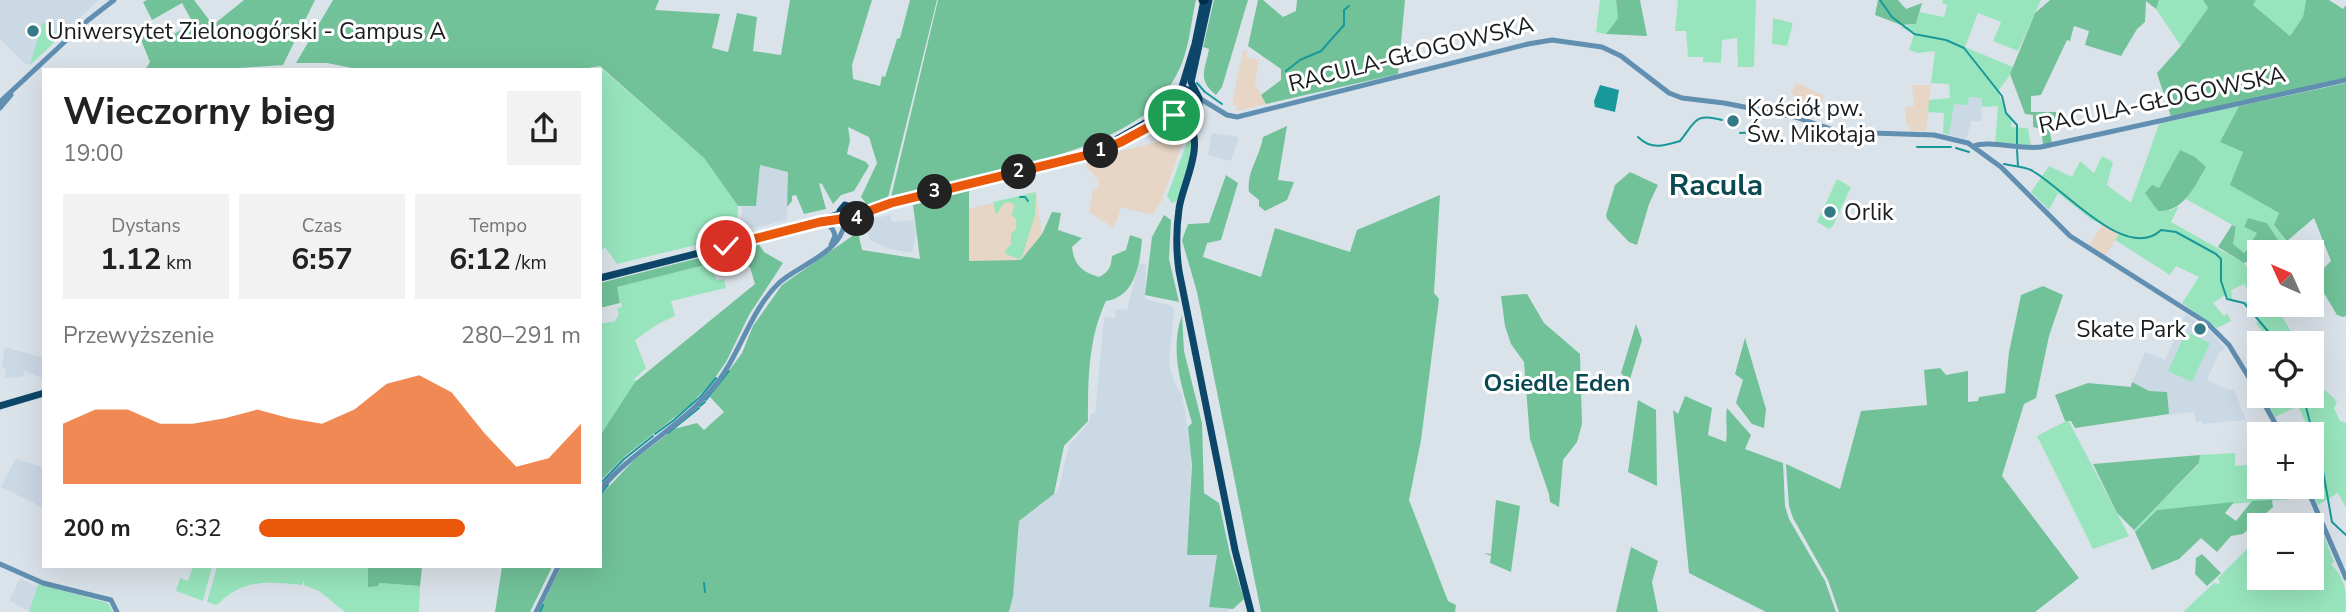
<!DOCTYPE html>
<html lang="pl">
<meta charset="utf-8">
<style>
body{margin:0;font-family:"Nunito Sans",sans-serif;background:#f2f2f2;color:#222;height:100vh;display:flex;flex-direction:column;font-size:26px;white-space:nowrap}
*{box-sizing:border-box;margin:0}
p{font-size:23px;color:#767676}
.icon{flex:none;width:38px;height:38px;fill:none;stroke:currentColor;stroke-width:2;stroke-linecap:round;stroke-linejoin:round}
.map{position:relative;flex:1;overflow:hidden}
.sheet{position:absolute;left:42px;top:68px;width:560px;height:500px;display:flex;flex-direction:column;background:#fff;border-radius:0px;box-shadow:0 7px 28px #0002}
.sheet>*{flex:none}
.needle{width:46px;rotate:315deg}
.tools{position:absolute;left:2247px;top:240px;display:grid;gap:14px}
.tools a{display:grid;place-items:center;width:77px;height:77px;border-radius:0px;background:#fff;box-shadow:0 7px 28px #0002;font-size:35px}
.pin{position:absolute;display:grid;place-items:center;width:60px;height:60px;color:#fff;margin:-30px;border:4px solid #fff;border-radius:50%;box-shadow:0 2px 7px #0007}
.km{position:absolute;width:35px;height:35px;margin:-18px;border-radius:50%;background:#222;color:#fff;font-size:19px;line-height:35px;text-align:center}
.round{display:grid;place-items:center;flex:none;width:74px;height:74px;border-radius:0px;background:#f2f2f2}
.overview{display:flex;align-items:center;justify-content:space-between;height:119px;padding:0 21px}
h1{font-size:38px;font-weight:700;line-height:52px}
.metrics{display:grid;grid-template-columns:repeat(3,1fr);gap:10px;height:119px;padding:7px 21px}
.metrics div{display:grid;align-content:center;border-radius:0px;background:#f2f2f2;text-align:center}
.metrics b{font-size:30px;font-weight:700}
.metrics small{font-size:19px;font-weight:400}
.metrics p{font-size:19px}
.chart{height:196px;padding:14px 21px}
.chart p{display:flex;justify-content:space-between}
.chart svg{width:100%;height:126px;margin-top:7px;fill:#ea580c;opacity:.7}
ul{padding:0 21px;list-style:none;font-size:23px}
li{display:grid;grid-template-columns:112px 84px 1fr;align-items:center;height:52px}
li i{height:18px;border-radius:9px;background:#ea580c}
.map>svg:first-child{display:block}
</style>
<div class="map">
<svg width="2346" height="612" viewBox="0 0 2346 612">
<rect width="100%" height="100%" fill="#dbe3ea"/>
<path fill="#e7d5c5" d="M1243,50L1247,51L1246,57L1259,60L1255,84L1266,104L1237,111L1236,105H1232Z
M1796,82L1824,96L1811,122L1787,114L1795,96L1791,94Z
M1912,85H1931L1926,131H1910V126H1907L1905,107L1914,106Z
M1179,136L1183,142L1161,202L1152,215L1121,207L1114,228L1089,212L1093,190L1098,189V179L1086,167L1087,160Z
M1036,192L1042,234L1021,260L968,261L969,209Z
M2104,223L2120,232L2105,256L2088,246Z"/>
<path fill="#cbd9e5" d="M0,0H99L30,64H25L0,39Z
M1969,96L1983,98L1981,121H1971L1967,139L1949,135L1954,103L1968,105Z
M1212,133L1239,137L1231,161L1208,155Z
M759,165L788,172L787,220L741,231L742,207L756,206Z
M890,215L892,222L914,220L916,235L912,253L889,249L870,240L868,234L871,219Z
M1139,263L1146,264L1145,299L1169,305L1174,309L1169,364L1174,382L1182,395L1192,452L1187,555H1217L1209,606L1228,609V612H1010L1019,521L1058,491L1069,445L1089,422L1091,414H1095L1104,317L1115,318L1116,309L1127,310Z
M2186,314L2212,333L2225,348L2219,353L2207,380L2229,390L2234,389L2246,420L2202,424L2201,421L2196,422L2194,412L2169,415L2166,392L2149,391L2132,382L2145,352L2165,360Z
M5,347L44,358V379L25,371L22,377L5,378L6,371L2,365Z
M16,458L44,468V508L1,487Z
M20,578L37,587L29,611L9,601Z"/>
<path fill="#98e5bd" d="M1600,0H1616L1618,18L1606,34L1596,32Z
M1678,0H1756L1754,67H1738L1737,38L1722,40L1721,63L1703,62V57H1688L1686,31H1675Z
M1943,0H2041L2018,51L1993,41L2001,22L1978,13L1965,47L2013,67L2008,78L1998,91L2006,113L2012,118L2011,127L2028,128L2031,147L1995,144L1998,106L1982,107V98L1969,97L1968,105L1954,104L1949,135L1943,133L1944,113L1928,112L1929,100L1950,98L1949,84L1931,83L1935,51L1918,53L1909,50L1914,34L1901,27L1916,24L1920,12L1944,17L1947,5L1942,3Z
M2159,0H2203L2208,8L2181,46L2156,9Z
M2256,0H2306L2303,17L2290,36L2253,5Z
M1773,18L1793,23L1787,46L1772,44Z
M42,23L50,26L53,36L59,27L74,24L30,65Z
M600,67L704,158L738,206L737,235L617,264L605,247L600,252V70H582Z
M2239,106L2220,142L2243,152L2231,185L2279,213L2274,225L2287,241L2282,246L2267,223L2248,218L2244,227L2257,233L2243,253L2233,244L2236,227L2186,199L2205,167L2180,150L2159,188L2170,211L2179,206L2171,222L2244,263L2259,283V304L2276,305L2297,343H2271L2256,323L2259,321L2244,303L2252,298L2244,284L2231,290L2233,302L2225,295L2213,303L2224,316L2227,313L2231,321L2217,328L2182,303L2199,277L2176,266L2170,275L2115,240L2120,232L2092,220L2058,193L2049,210L2031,192L2049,166L2072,177L2080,161L2094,173L2102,156L2113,162L2107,185L2131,203L2159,124Z
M1180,128H1190L1192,156L1179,200L1172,203L1167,196L1188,140L1186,132Z
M1837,179L1851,187L1833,226L1829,229L1817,222Z
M1036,192L1035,215L1021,260L1006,254L1005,251L1011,244V234L1016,229V219L1011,215L1015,206L1010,202L1004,203L996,215L993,202Z
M713,263L716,280L724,279L726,288L671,301L675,316L658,324L635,340L646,368L633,380L654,385L600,441V324L615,321L619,314L617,308L622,307L616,287Z
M2186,332L2210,343L2192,382L2168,371Z
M2312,375C2318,388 2329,391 2337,402L2334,408L2340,421L2346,423V508L2338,493L2318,505L2310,490L2322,486L2318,462L2312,463V456L2315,454L2312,434H2288L2307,425L2298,406L2275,417L2262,396H2312Z
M2068,420L2129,536L2093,549L2037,436Z
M2235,453V466L2259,464V486L2301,487L2291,491L2292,499L2157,510L2135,532L2134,530L2199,464L2200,455Z
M2319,524L2317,529L2322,531L2334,562L2331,564C2346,580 2346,589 2346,612H2183L2214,583L2220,584L2218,578L2252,544L2259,551V578H2312V529Z
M193,567H212L203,601L176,591L180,578L188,581Z
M217,567H368V587L379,583L420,586L419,612H345L319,591L304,585V580L302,585C269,581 242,579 217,605L207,602Z
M38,584L108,603L113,612H29Z"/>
<path fill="#71c299" d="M147,0H194L213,25L244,0H315L283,65L210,70H145L150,62L139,35L167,38L193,23L182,3L152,20L143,2Z
M333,0H659L655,10L720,14L712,48L728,52L737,13L757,17L753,51L781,55L790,0H872L852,65L853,79L880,86L882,76L885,77L897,39L900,38L910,0H937L888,198L868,206L861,197L877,163L869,137L848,127L850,140L847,154L866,162L869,166L854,191L841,195L833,204L822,184L819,183L826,209L804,214L796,195L792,196V201L787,207L788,172L760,165L756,206H738L704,158L600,66L577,70H362L327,63H296Z
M938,0H1196C1191,21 1190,42 1182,63C1176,78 1162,101 1149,111C1084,162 970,174 891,197Z
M1214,0H1248L1222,87L1216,95C1197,79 1205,71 1209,49L1203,47Z
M1258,0H1263L1283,17L1296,11L1297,0H1405L1398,74L1266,104L1261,95L1281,80V69L1248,46Z
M1616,0H1640L1647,36L1606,34L1618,18Z
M1878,0H1898L1906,9L1922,3L1916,24L1901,25L1875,15Z
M2050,0H2159L2156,9L2146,1L2145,22L2137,29L2121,56L2085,45L2089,31L2074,26L2070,41L2067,40L2041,95L2031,96V112H2058V121L2048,123L2052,143L2043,145L2041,129L2033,127V115L2025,114L2010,74L2035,13Z
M2203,0H2256L2253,5L2290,36L2303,17L2306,0H2329L2343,9L2346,5V79L2171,117L2157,73L2181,46L2208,8Z
M2346,83V316L2343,317L2337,315L2318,283L2321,271L2331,261L2314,218L2287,241L2274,225L2279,213L2230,185L2243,152L2220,142L2239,106Z
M1287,126L1278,180L1294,182L1287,200L1265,211L1259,206V200L1249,192C1246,172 1260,157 1263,137Z
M2180,150L2195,157L2206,167C2194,187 2184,212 2158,211L2145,193L2152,185L2159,188Z
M1630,172L1658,185L1649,204L1637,245L1629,242L1607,219L1606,215L1615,185Z
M1226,175L1238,183L1221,240L1207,243L1203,257L1261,277L1275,228L1350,252L1357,230L1440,195L1434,293L1439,299L1421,440L1409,500L1448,601L1456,605L1455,612H1261L1197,292L1182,240L1188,224L1209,223Z
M969,190V261L1021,260L1042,234L1052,212L1061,213L1058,230L1082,238L1072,247C1074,265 1082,272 1099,277C1109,272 1111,267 1112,256L1126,250L1130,235L1142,239C1140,264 1135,297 1106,301C1088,338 1088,381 1088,421L1064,446L1054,494L1019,521L1013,596L1009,612H539L561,567H600V496L635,459L674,429L697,423L704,430L724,412L710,397L742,353L753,326L782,285L858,232L862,250L920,259L913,205Z
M1164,215L1171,220L1169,259L1179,302L1145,295L1152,237Z
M2248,218L2267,223L2282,246L2268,252H2259V256L2244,263L2218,247L2232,225L2236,227L2233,244L2244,253L2257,233L2244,227Z
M758,243L764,252L783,263L749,315L726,362L712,382L689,406L625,456L600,481V436L635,382L755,284L750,267L713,263L617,287L620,303L600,308V283Z
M2043,286L2063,295L2049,336L2036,398L2024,404L2002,476L2079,578L2035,612H1839L1828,580L1793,518L1789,506L1786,464L1840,489L1861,411L1927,405L1924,370L1940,368L1946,375L1968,371V402L1978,401L1979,397L2005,393L2009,352L2021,295Z
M1527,294L1544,323L1580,354L1582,424L1577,442L1563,460L1559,507L1550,502L1549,494L1530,439L1524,362L1511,344L1505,326L1501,296Z
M1182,315L1184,351L1202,423L1204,493L1219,503L1230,554L1244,599L1233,609L1209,607L1217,555H1187L1192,465L1188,427L1192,423C1182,387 1169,352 1182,315Z
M1636,324L1642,340L1629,382L1621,373Z
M1745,338L1766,409L1764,428L1752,424L1736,403L1743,380L1735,374Z
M2132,382L2149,391L2167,392L2169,414L2075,428L2071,421H2065L2055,395L2088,383L2131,387Z
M1685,396L1712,408L1708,435L1726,442C1728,429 1725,420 1727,408L1751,435L1745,449L1783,463L1785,506L1789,519L1825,581L1836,612H1766L1689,573L1673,410L1678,414Z
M1638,400L1656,410L1657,486L1628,472Z
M2200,455L2199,463L2134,530L2117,513L2093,464Z
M1496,500L1520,506L1511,572L1490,563L1491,556L1484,553L1491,554Z
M2272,500L2273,507L2243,534L2231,536L2217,552L2201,538L2179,559L2152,570L2135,532L2157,510L2234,502L2225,513L2236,521L2252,501Z
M1631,547L1658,561L1652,582L1658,612H1616Z
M2202,554L2221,573L2207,586L2195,574L2196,558Z
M368,567H422L420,586L379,583L378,586L368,587Z
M502,567H552L530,612H495Z"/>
<path fill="#19989a" d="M1600,85L1619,90L1615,112L1595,107L1594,101Z"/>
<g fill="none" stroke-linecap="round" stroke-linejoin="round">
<path stroke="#19989a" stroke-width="2" d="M1880,0L1892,17L1913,33
M1914,34L1946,40L1964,48L2002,96L2006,113L2017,125V144
M1286,71L1300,60L1321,51L1344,25V10L1349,6
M1197,83L1205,92L1222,104
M1769,132L1773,133
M1740,133L1758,132
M1776,134L1780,135
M1638,137C1651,150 1664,146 1680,141C1695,123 1694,112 1722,120
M1917,147H1951
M1956,148L1969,152
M2017,150L2018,166
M2004,164C2012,166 2023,166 2031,170C2061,185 2126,264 2161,230L2176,232L2216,254L2221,259V281L2227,299L2244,303L2278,343
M1020,197H1025L1028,201
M701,396L716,378
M2303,396L2323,471L2332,522L2346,535
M706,400L729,371
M700,406L705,402
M675,419L700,397
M668,433L699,408
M655,434L674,420
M600,484L624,459L653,436
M600,495L608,485
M704,583L705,592
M540,612L543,605"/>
<path stroke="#618fb1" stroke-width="5" d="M1199,98L1227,115L1237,117L1528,44L1552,40L1602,47L1621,56L1669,93L1682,98L1724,103L1795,117L1840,132L1934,135L1968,143L2001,167L2070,236L2207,323L2229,345L2259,394
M0,102L87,21L114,0
M0,108L11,95
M1974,146C1988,140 2022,150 2041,147L2346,80
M816,225C826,223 833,225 835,236L831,245
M2260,396L2281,434
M2306,486L2346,578
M600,490C632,451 678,429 711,390C740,358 748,312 780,282C798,266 843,251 844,223
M0,564L43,583L111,600L117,612
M536,612L558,567"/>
<path stroke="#0c4669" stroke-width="7" d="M1181,90L1195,44L1204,0
M1181,119L1192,117L1199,108V98L1191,82L1209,0
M1184,119C1209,140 1182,184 1179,209C1176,230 1176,250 1179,271L1235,550L1251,612
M1117,139L1166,111L1176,92L1185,89L1195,92
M891,203L859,210L845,205L840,211L843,222L850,224L861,213L891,203L1091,154L1121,142L1169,116H1176
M600,278L802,227L839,214
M0,406L44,393"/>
<path stroke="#032c46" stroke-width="9" d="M1203,0H1204"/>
</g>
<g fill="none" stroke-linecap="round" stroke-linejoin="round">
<g stroke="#fff" stroke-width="14">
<path id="route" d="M726,246L820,222L841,219L850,223L861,214L891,203L1091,154L1121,142L1169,116H1176L1174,115"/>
</g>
<use href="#route" stroke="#ea580c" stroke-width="9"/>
</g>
<g fill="#347a86" stroke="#fff" stroke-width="2.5">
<circle cx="33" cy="31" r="7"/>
<circle cx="1733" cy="121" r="7"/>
<circle cx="1830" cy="212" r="7"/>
<circle cx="2200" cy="329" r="7"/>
</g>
<g text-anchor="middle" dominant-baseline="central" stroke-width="6" stroke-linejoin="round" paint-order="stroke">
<g font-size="23" fill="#1b1e20" stroke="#fff" text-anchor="start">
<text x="47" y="31">Uniwersytet Zielonogórski - Campus A</text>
<text x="1747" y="108">Kościół pw.<tspan x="1747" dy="26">Św. Mikołaja</tspan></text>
<text x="1844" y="212">Orlik</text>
<text x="2186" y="329" text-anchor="end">Skate Park</text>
</g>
<g font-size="23" fill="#1b1e20" stroke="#fff">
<text transform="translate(1411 54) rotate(-14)">RACULA-GŁOGOWSKA</text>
<text transform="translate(2162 100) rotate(-12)">RACULA-GŁOGOWSKA</text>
</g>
<g font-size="24" font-weight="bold" fill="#0b4952" stroke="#fff">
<text x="1557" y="383">Osiedle Eden</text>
</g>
<g font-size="30" font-weight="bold" fill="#0b4952" stroke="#fff">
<text x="1716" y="185">Racula</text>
</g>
</g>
</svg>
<div class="tools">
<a><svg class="needle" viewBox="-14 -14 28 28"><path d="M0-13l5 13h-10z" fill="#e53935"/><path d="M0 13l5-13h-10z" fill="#767676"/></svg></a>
<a><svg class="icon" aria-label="locate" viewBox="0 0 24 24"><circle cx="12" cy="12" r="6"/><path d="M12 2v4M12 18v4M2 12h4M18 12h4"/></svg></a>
<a>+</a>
<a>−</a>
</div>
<div class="pin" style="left:1174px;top:115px;background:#1e9e55"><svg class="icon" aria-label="arrive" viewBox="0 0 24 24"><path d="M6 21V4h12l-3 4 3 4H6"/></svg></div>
<div class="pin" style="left:726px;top:246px;background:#d93025"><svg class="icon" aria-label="check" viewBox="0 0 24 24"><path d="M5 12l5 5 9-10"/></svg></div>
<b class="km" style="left:1101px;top:151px">1</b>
<b class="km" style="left:1019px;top:172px">2</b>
<b class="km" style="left:935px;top:192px">3</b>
<b class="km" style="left:857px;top:219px">4</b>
<section class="sheet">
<div class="overview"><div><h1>Wieczorny bieg</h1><p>19:00</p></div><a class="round"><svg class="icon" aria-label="share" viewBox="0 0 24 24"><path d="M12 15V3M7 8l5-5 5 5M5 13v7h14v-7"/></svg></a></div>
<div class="metrics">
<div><p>Dystans</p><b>1.12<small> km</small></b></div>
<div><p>Czas</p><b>6:57</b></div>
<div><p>Tempo</p><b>6:12<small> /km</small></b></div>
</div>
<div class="chart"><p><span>Przewyższenie</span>280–291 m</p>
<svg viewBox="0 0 160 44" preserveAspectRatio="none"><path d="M0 44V23L10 18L20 18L30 23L40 23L50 21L60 18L70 21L80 23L90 18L100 9L110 6L120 12L130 26L140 38L150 35L160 23V44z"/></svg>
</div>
<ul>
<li><b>200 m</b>6:32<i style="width:64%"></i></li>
</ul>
</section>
</div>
